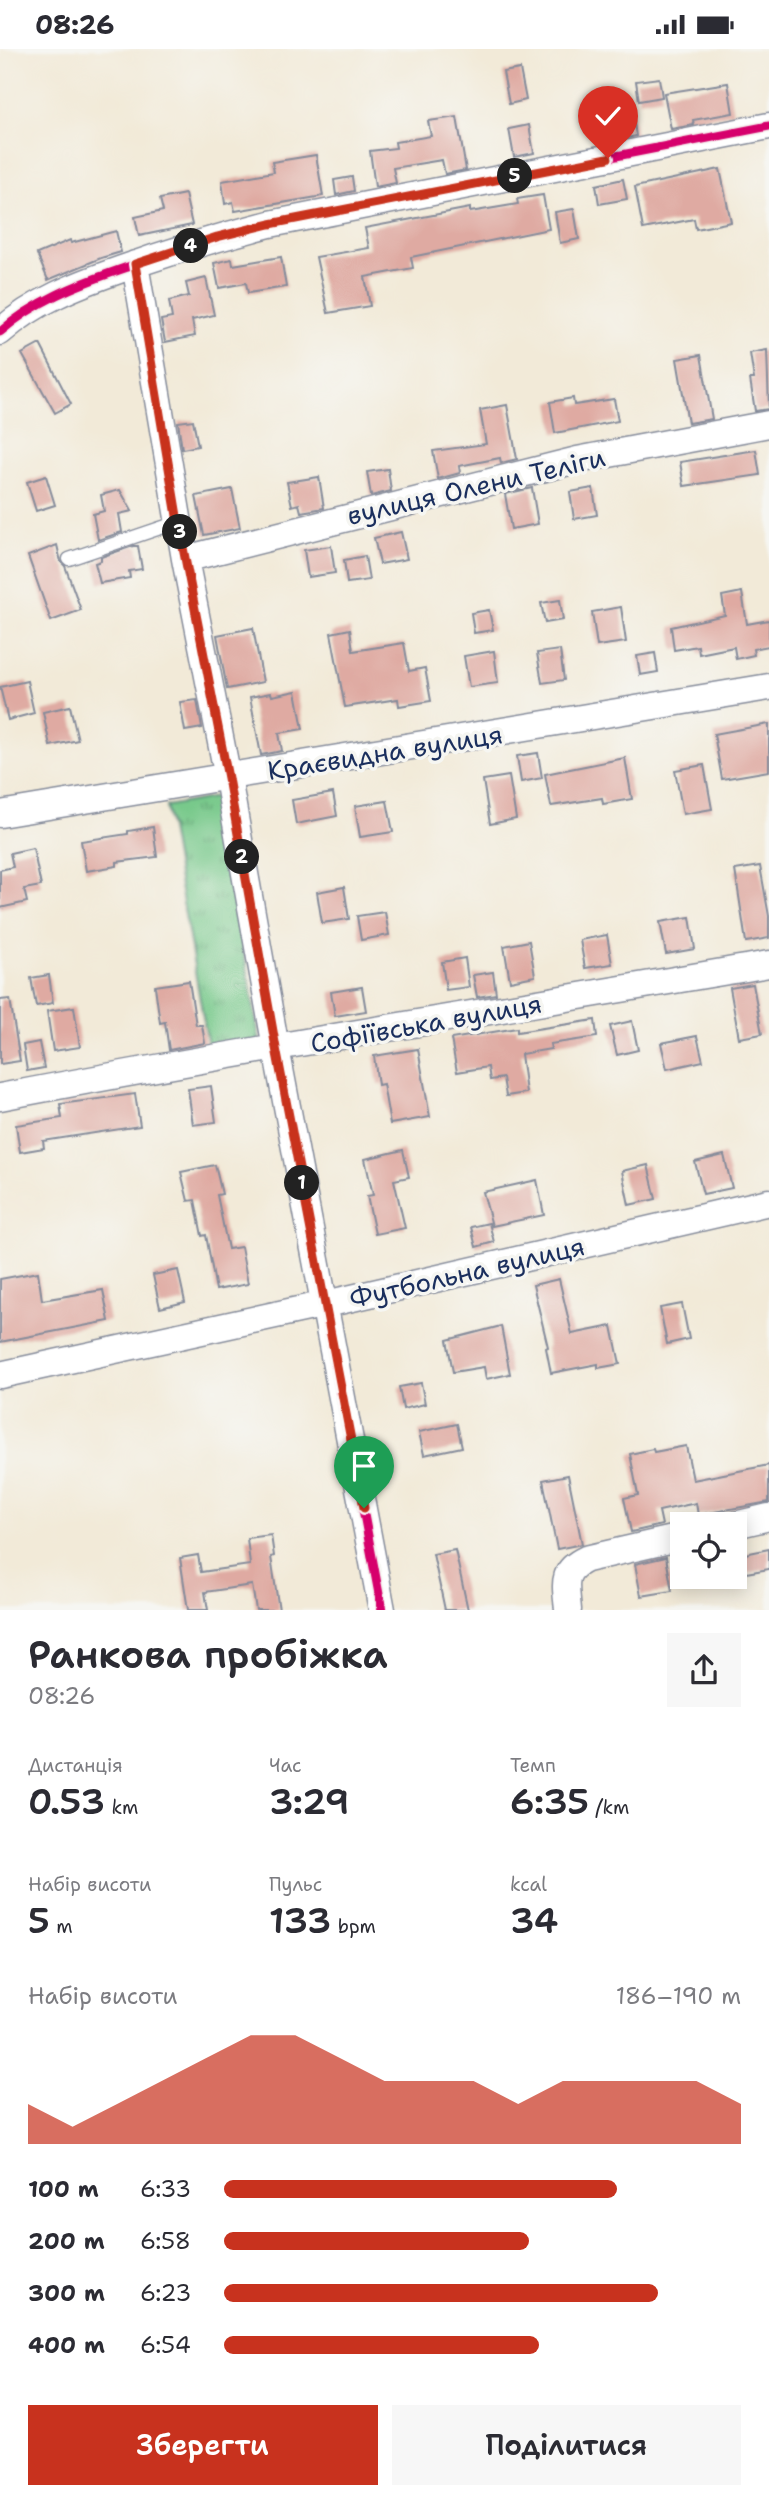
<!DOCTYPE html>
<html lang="uk">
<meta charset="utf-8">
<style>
body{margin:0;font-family:"Shantell Sans",sans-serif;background:#f7f7f7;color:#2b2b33;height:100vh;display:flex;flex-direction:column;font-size:26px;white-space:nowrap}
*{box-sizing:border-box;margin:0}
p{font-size:23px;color:#7c7c81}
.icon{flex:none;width:38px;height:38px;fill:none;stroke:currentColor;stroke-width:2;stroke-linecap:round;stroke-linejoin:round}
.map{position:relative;height:1561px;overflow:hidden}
.details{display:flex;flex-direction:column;background:#fff;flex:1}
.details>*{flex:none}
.tools{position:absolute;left:670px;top:1463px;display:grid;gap:14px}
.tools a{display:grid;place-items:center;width:77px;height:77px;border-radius:0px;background:#fff;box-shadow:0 4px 18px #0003;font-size:35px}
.pin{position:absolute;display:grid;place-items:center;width:60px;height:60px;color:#fff;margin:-72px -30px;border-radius:50% 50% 50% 0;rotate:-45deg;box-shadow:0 0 7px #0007}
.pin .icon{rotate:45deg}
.km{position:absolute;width:35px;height:35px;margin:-18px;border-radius:50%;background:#222;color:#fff;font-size:19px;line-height:35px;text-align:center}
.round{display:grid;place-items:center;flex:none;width:74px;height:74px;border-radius:0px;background:#f7f7f7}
.overview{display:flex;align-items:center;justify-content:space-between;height:119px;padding:0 28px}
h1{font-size:38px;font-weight:600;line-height:52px}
.metrics{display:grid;grid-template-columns:repeat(3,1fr);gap:10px;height:119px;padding:7px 28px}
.metrics div{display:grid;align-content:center}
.metrics b{font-size:35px;font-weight:600}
.metrics small{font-size:19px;font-weight:400}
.metrics p{font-size:19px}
.chart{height:196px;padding:14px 28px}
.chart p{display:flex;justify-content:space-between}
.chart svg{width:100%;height:126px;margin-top:7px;fill:#c8321e;opacity:.7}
.cta{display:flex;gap:14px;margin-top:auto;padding:14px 28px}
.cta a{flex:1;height:80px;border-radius:0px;background:#c8321e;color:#fff;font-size:28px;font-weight:600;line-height:80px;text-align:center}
.cta a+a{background:#f7f7f7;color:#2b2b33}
ul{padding:0 28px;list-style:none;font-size:23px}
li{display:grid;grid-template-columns:112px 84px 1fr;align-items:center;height:52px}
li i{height:18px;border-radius:9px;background:#c8321e}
.status{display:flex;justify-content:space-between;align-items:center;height:49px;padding:0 35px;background:#fff;direction:ltr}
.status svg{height:19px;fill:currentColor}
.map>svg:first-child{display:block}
</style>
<div class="status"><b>08:26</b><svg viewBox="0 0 49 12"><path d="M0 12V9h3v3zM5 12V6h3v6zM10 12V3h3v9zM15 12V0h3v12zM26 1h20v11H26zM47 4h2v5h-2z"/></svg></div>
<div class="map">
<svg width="769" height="1561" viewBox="0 0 769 1561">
<defs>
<pattern id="grass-tufts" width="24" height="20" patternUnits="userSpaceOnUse" patternTransform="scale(1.75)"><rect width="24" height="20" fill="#78c98b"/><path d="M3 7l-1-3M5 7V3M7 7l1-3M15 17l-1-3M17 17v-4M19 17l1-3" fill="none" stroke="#62a475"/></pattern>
</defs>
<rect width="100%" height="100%" fill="#f6f6f2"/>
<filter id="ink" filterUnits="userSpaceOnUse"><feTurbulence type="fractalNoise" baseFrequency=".0143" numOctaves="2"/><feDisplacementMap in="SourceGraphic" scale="14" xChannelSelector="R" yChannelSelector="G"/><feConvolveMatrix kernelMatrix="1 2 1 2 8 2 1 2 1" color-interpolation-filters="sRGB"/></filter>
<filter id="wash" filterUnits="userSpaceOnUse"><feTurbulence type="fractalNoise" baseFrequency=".00686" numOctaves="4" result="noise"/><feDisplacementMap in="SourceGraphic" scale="28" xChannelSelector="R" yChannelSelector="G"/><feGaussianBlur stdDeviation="1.57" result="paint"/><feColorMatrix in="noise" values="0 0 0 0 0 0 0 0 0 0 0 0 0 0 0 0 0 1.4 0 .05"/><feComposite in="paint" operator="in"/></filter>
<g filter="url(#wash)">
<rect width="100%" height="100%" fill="#f2ead8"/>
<path fill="url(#grass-tufts)" stroke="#4a7c74" stroke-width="2" d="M216,748L260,993L209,1002L166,757Z"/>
<g id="blocks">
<path fill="#dfaaa2" d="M520,20L526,51L509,55L503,23Z
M659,29L662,48L639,52L636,32Z
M728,34L733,64L693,71L694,76L671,80L664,44Z
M631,55L636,87L613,92L608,59Z
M457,68L466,121L445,125L442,111L393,119L396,134L375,138L370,102L396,99L395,93L431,87L428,72Z
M529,76L534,104L514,108L509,80Z
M316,106L323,147L235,162L233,153L225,155L222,132L274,123L272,113Z
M720,120L731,173L696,180L694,170L643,180L635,138Z
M352,128L354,142L336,146L334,131Z
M623,130L627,150L599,155L596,136Z
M185,145L192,176L139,187L135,168L163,162L160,150Z
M543,146L549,180L411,208L413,219L365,228L370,257L328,264L316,208L369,199L365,179L470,159V163L518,155L517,150Z
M574,160L579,190L560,194L555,163Z
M116,182L121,203L101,209L48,231L37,205L70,191L71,194Z
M281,208L286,238L248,244L246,234L219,239L214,214L232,210L233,216Z
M206,229L214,266L192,271L195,287L165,293L161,271L172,269L169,252L189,247L186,234Z
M40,295L71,355L55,364L22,305Z
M767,301L769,360L755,362L750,330H754L750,304Z
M701,306L712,370L688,374L677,310Z
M573,349L574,356L614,350L618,372L555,384L550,353Z
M507,356L517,410L501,414L500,409L459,417L460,424L438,430L433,402L486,395L480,361Z
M193,371L198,397L182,400L178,373Z
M756,401L760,426L684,437L680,413Z
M388,420L391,442L371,447L367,423Z
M46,427L55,456L36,462L27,433Z
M319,428L324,459L301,463L299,455L292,457L287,433Z
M532,439L538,475L511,480L505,445Z
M593,439L597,466L574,470L570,443Z
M232,440L240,479L204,486L196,447Z
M120,441L132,462L119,465L122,483L98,491L93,465L104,462L101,446Z
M401,483L407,510L380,515L374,489Z
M57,496L61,513L65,517L81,561L51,572L28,507Z
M133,497H138L142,520L129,522L130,529L100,534L95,514L101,512V508Z
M331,497L335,524L308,528L304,501Z
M365,507L369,531L347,534L344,511Z
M742,543L747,575L769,571V597L753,600L754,606L736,610L734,598L699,605L698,597L674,601L671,578L725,566L722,547Z
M560,551L563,571L545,574L541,554Z
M621,558L626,593L597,597L592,563Z
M489,561L493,581L474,584L471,564Z
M253,579L263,633L227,640L217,586Z
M350,580L353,602L404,594L409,622L425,619L431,652L399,657L398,650L345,658L331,584Z
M560,601L564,631L542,634L537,604Z
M494,602L498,634L469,638L464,607Z
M655,604L658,623L640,626L637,607Z
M27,632L34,664L8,671L0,638Z
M296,642L303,680L279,684L282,702L261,706L250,648L271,644L272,647Z
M197,651L202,679L185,682L180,653Z
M70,657L78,691L50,697L43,663Z
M769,675V722L722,730L714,685Z
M538,704L542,729L521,733L517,707Z
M625,709L632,750L603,755L602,749L551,757L545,725Z
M704,716L712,760L683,765L675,721Z
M509,727L516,770L490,775L483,731Z
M333,744L337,767L296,775L292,751Z
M387,752L393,783L360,788L355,757Z
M153,778L157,808L117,813V817L86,822L81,792L128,785V782Z
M33,799L41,837L24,840L27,853L0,859V821L13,818L10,804Z
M760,817L769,867V889L746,893L735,821Z
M344,838L349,870L322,874L317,843Z
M385,863L389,886L361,891L357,867Z
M690,868L695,900L666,905L660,873Z
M607,886L612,915L585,919L580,891Z
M529,892L535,927L510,932L504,897Z
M465,909L469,938L446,941L442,913Z
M493,923L496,945L477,948L473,926Z
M49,926L53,954L36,957L31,929Z
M189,932L196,976H202L205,994L169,1001L165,973L160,974L155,937Z
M753,935L762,985L739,989L730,939Z
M362,938L366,962L335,967L331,943Z
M10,950L20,1012L0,1015V951Z
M74,958L80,998L53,1002L47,962Z
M595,971L597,988L550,995L551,1000L521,1005L526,1044L506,1047L503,1029L490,1031L488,1018L457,1023L451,990L517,979V983Z
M632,972L638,1001L617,1006L610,977Z
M697,987L703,1012L667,1020L661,994Z
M39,993L44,1019L27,1022L23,996Z
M418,1000L430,1068L390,1075L383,1035L378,1036L374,1007Z
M211,1037L216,1073L193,1076L188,1040Z
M135,1045L140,1077L43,1092L44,1099L20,1103L16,1076L62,1069L60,1055Z
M403,1101L409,1128L394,1131L405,1179L375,1185L367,1147L373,1146L365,1110Z
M724,1106L732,1139L703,1145L695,1113Z
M215,1116L222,1145L217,1146L228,1200L241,1198L248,1235L216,1241L206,1186L202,1187L195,1151L188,1152L181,1123Z
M648,1116L656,1150L629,1156L622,1122Z
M537,1131L544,1166L492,1177L483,1143Z
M489,1174L494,1193L476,1198L471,1178Z
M178,1221L185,1253L160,1259L153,1226Z
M38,1223L42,1251L103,1241L109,1272L0,1293V1230Z
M559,1230L572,1285L612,1277L620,1315L598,1319V1315L551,1324L546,1299L548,1298L533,1236Z
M682,1255L689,1290L667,1295L660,1259Z
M501,1277L510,1325L486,1330L484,1318L453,1323L447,1291Z
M421,1334L425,1355L403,1360L399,1338Z
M457,1375L462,1398L424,1406L419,1383Z
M686,1397L693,1431L769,1416V1453L698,1466L696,1454L659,1462L662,1476L631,1483L624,1449L638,1446L630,1405L653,1400L654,1403Z
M568,1426L582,1495L557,1500L543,1431Z
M271,1486L274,1507L271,1508L279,1561H256L252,1536L205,1543L208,1561H188L180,1509L198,1506L201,1523L250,1516L247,1489Z
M769,1500V1520L735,1526V1507Z
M455,1501L468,1561H445L433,1505Z
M666,1508L672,1542L641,1547L635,1515Z"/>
</g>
</g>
<g filter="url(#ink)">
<use href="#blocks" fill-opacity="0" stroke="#868c9b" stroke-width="2"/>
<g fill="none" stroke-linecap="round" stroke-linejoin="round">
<g stroke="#868c9b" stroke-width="15">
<path id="lane" d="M69,510L178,473"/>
</g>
<g stroke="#868c9b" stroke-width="29">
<path id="street" d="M135,215L185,510L228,729L276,999L382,1561
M0,283C35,252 76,236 119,221C169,203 219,188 270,175L769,77
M185,510L577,411L769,375
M0,765L769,638
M0,1048C255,999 513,959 769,915
M0,1326L326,1255L769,1153
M735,1476L769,1468
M568,1561C566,1536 560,1522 586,1510L682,1488"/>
</g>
<use href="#lane" stroke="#fff" stroke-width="12"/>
<use href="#street" stroke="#fff" stroke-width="26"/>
<g stroke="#f6f6f2" stroke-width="13">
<path id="cycleway" d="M135,215L185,510L228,729L276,999L382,1561
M0,283C35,252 76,236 119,221C169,203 219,188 270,175L769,77"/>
</g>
<use href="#cycleway" stroke="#d6006c" stroke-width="9"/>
</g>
</g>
<g fill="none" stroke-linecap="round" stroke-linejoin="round" filter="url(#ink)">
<g stroke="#fff" stroke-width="14">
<path id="route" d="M364,1459L276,999L228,729L178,473L135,215L217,188L270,175L608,109"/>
</g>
<use href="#route" stroke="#c8321e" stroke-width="9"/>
</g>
<g text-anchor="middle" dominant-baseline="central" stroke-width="7" stroke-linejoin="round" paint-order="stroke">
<g font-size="26" fill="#1b2f5e" stroke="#f6f6f2">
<text transform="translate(476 437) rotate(-13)">вулиця Олени Теліги</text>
<text transform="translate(385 703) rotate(-9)">Краєвидна вулиця</text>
<text transform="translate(426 974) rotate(-10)">Софіївська вулиця</text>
<text transform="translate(467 1223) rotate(-13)">Футбольна вулиця</text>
</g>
</g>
</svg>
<div class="tools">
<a><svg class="icon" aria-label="locate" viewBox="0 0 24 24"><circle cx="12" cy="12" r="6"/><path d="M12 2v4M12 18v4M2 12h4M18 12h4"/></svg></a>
</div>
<div class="pin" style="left:364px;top:1459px;background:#1e9e55"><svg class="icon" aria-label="arrive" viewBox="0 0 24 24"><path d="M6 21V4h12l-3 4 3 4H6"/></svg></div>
<div class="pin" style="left:608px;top:109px;background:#d93025"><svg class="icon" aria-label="check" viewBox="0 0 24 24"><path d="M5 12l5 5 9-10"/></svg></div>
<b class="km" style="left:302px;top:1134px">1</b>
<b class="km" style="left:242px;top:808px">2</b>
<b class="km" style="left:180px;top:483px">3</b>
<b class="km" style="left:191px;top:197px">4</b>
<b class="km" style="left:515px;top:127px">5</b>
</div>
<section class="details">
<div class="overview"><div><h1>Ранкова пробіжка</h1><p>08:26</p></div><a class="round"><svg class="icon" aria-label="share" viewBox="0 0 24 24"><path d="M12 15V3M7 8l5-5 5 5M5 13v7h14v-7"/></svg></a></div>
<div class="metrics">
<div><p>Дистанція</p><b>0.53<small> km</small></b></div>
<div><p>Час</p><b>3:29</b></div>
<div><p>Темп</p><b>6:35<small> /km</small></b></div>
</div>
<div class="metrics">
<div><p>Набір висоти</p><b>5<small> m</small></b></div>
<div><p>Пульс</p><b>133<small> bpm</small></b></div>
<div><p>kcal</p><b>34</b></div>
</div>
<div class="chart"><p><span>Набір висоти</span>186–190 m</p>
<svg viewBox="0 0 160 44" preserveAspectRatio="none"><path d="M0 44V30L10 38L20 30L30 22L40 14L50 6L60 6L70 14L80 22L90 22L100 22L110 30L120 22L130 22L140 22L150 22L160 30V44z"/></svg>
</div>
<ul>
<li><b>100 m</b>6:33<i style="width:76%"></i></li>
<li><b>200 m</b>6:58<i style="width:59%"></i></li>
<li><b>300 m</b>6:23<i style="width:84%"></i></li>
<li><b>400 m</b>6:54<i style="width:61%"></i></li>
</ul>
<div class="cta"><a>Зберегти</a><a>Поділитися</a></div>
</section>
